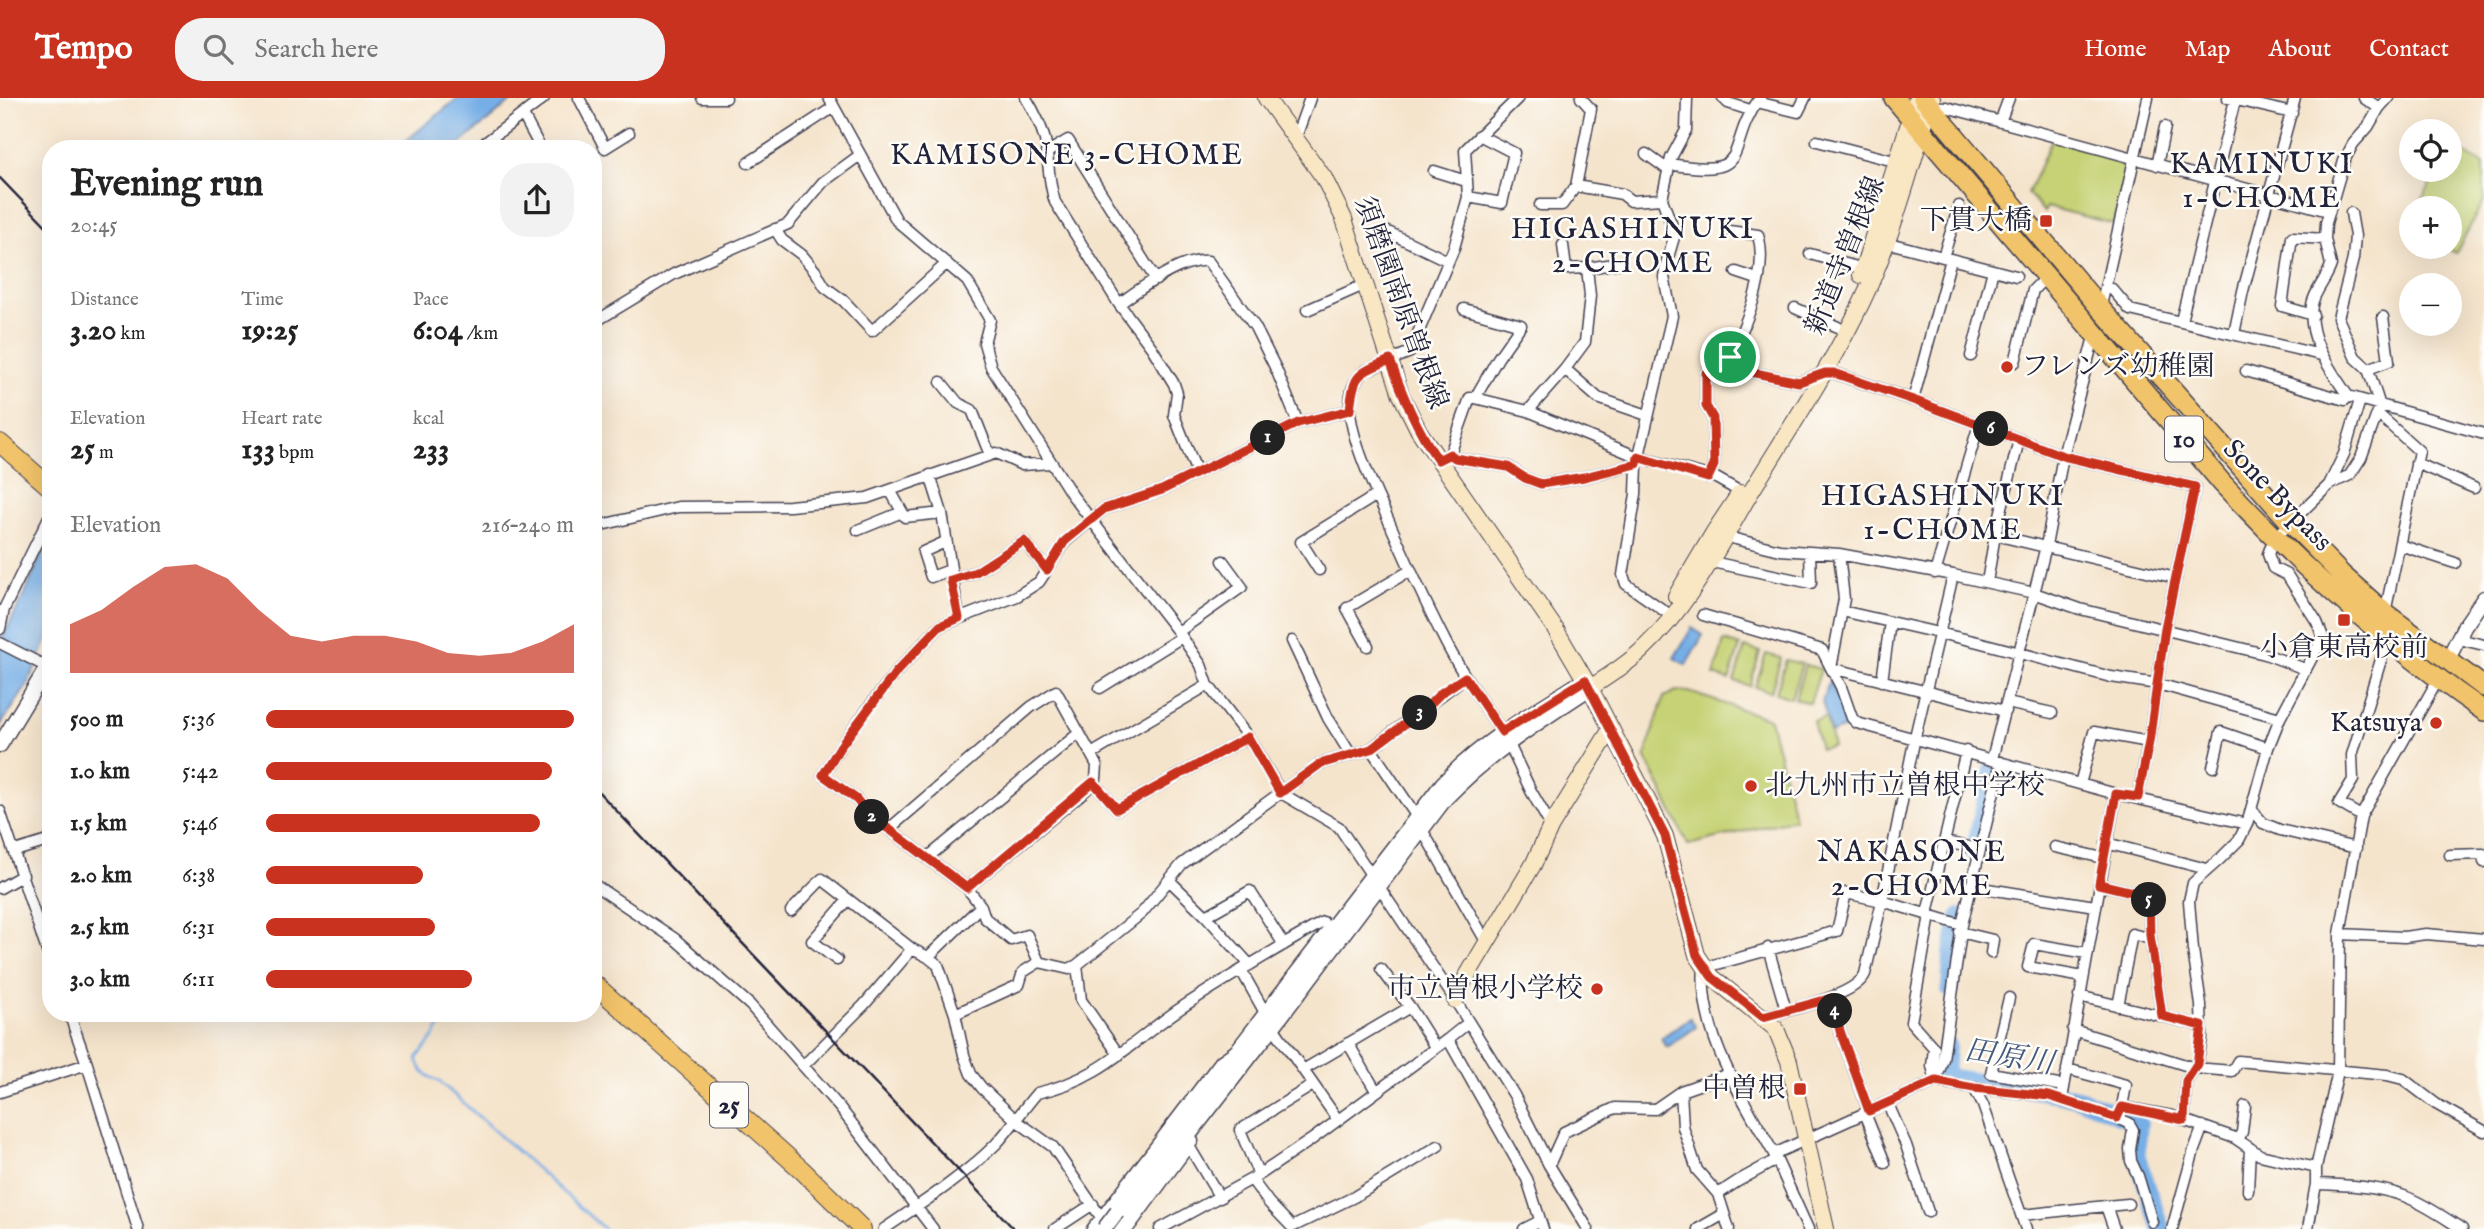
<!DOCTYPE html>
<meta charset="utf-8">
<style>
body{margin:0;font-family:"IM FELL English","Noto Serif JP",serif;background:#f2f2f2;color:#222;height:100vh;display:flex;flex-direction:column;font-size:26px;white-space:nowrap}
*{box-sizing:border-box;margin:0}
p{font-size:23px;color:#767676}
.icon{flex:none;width:38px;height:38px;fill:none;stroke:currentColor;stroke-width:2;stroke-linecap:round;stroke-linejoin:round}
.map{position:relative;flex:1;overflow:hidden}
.drawer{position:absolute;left:42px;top:42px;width:560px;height:882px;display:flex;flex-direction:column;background:#fff;border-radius:28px;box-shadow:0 7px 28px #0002}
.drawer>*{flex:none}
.tools{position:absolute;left:2399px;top:21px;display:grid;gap:14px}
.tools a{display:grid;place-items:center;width:63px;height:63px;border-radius:50%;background:#fff;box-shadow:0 7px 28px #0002;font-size:35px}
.pin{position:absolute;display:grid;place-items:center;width:60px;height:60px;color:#fff;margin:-30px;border:4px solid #fff;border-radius:50%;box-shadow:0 2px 7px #0007}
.km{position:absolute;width:35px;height:35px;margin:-18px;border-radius:50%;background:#222;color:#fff;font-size:19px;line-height:35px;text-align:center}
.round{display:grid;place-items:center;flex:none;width:74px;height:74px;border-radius:28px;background:#f2f2f2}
.headline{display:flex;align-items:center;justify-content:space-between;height:119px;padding:0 28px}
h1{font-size:38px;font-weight:700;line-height:52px}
.figures{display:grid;grid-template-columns:repeat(3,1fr);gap:10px;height:119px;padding:7px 28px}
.figures div{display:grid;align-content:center}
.figures b{font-size:30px;font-weight:700}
.figures small{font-size:19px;font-weight:400}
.figures p{font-size:19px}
.chart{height:196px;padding:14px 28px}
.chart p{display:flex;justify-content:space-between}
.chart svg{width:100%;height:126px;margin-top:7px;fill:#c8321e;opacity:.7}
ul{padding:0 28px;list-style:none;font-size:23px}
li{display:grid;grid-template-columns:112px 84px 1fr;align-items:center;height:52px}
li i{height:18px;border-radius:9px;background:#c8321e}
header{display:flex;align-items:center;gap:42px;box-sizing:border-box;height:98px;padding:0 35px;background:#c8321e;color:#fff}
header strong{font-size:33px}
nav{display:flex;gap:38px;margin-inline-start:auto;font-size:24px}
.search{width:490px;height:63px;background:#f2f2f2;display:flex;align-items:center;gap:18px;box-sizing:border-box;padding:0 24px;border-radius:28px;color:#767676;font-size:26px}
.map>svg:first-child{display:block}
</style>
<header>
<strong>Tempo</strong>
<div class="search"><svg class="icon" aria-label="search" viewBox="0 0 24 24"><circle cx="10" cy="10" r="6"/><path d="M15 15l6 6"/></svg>Search here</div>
<nav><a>Home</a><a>Map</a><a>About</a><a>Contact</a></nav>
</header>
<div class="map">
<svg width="2484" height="1131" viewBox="0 0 2484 1131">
<rect width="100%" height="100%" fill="#fdfcf7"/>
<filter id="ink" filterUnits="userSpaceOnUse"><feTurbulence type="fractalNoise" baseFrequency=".0143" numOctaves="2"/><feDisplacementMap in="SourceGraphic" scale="14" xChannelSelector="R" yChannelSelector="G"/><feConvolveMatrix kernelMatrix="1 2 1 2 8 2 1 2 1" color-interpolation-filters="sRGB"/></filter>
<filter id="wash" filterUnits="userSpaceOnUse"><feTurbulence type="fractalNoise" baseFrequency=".00686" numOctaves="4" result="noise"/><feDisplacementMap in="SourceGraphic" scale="28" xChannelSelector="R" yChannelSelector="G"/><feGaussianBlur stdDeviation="1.57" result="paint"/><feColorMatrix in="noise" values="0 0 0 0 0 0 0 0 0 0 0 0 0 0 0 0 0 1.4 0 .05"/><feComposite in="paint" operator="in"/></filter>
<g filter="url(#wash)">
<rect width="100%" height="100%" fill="#f5e4cc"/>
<path fill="#c6d274" stroke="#747a58" stroke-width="2" d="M2052,41L2129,62L2114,126L2047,109L2044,114L2028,95Z
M2451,48L2484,66V102L2456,155L2444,149H2450V110H2418L2438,72H2450Z
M1724,543L1740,548L1729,582L1714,577Z
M1745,549L1760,554L1750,588L1734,583Z
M1766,556L1781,560L1771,594L1755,589Z
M1786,562L1802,566L1791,600L1776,595Z
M1805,567L1821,571L1810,605L1795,601Z
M1676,593L1689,594L1770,621L1795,721L1688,747L1645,658L1664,599Z
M1826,619L1833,648L1820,651L1813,623Z"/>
<path fill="#76aee6" stroke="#4c6890" stroke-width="2" d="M458,0H515L454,51H396Z
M51,434V533L27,588L0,628V545L27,491Z
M1692,530L1703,537L1686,567L1674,560Z
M1830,582L1849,629L1831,635L1822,603Z
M1690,920L1696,929L1667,949L1661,940Z"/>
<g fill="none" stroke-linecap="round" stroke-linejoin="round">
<path stroke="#76aee6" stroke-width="2.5" d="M447,915L434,939L417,960C421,975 426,978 440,984L604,1131"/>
<path stroke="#76aee6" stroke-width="18" d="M1974,754L1994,667
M1950,891L1952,855L1960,819
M1947,947L1945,979L2055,995L2081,1001L2121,1018L2134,1020L2139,1027L2136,1056L2161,1131"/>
</g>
</g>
<g filter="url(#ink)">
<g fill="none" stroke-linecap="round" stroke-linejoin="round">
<g stroke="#423f51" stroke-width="13">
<path id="minor" d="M579,0L605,50L629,35
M702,0H726
M829,0L897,123L967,183L990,222L984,245L991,269L1072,397L1182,539L1201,567L1208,587L1248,639L1281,695L1339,729L1455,902L1514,997L1549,1067L1588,1131
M1026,0C1034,13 1041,27 1045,42C1049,63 1048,83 1055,104L1119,206L1152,250L1174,286L1177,295L1174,317L1197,375
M1723,0L1728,5L1750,12
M2228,0L2292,15
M2364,0L2379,10
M2388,0L2379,10L2368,29L2353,46L2344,63L2326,125L2325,141L2331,167C2327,181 2314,193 2312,207C2307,241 2330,271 2348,298L2484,336
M1757,4L1798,14L1805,0
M1929,8L1946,9L2328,113
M523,17L541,51
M2000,24L2009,0
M1296,39L1310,0
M1817,43L1898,64
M477,51L544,0
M1046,55L1068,42L1156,182
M1646,56L1667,71
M748,65L834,9
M1669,66C1758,81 1722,51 1760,0
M2157,67L2165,29
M1434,73L1466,83
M1576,88L1622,96L1631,103L1662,101
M1468,99L1502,105L1514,55L1479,37
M1540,107H1562L1576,88L1591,11L1581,0
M775,131L782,142L802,157L816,174L825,189L844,203L872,233L947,165
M1386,133L1448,163
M1729,133L1758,137C1769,174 1746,226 1730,259
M1885,144L2016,178
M1563,147L1566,171L1587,170
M1810,156L1864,171
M1943,159L1959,108
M1736,174L1757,181
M2106,189L2112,191L2130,212L2321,257
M1119,206C1139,191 1183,160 1208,163L1255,229L1276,271L1298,325
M1795,210L1838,229
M1464,211L1521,227L1498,260L1475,300
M1307,212L1366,186
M2100,212L2148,0
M2313,217L2282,208L2292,139L2325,141
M2181,223L2235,2
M593,225L674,176L788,126L823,84L860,57
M2234,236L2243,193L2295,0
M1971,258L1993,172
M2015,264L2033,192L2046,179
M1565,271L1585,244L1590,198L1587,170L1620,165
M2368,271L2389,263L2383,219
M2246,273L2345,302L2348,298
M941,284L958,305L972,312L990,357
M1913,302L1951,161
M1528,313L1565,271L1598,300L1647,317
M2378,316L2419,353L2385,515
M1450,356L1455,360L1509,369L1525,380L1541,386L1584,379L1637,366
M1438,362L1450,356L1470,300H1475L1528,313L1638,359L1716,380L1746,397
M2416,365L2474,390
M930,377L942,415L959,520
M1708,380L1714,367L1713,320L1706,308V275L1730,259L1755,275L1799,284L1825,275H1834L1913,302L2063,358L2195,389L2165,530L2150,637L2138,699
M2329,387L2350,377L2361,360L2380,308L2368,271L2355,259L2338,220L2353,161L2355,138L2351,115
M890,392L905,419L942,415
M593,429L678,409L790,408L867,400L996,355L1022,367L1051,365
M858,432L902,414
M1719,437L1780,452L1839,456L1953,477L2034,495L2080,511L2265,556L2305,571
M1995,437L2019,342
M945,444L923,454L931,479L950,472
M2400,447L2455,465
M1839,456L1844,501L1831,570L1841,589L1852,620L1857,625L2116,696L2247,726
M1712,464L1811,485L1810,455
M1319,472L1301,444L1377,397
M1935,475L1979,326
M951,482L976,474L1024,443L1047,472
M1987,484L1995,437L2176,480
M1842,513L1978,544L2111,579L2158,586L2280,620
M1666,514L1626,486L1623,477L1636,396L1637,366L1672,218L1664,179L1666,166L1675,136L1662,101L1671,60L1686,32L1687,0
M1703,517L1822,552L1831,570L2005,613
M0,531L4,511L51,415
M1178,534L1242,489L1223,463
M2459,537L2467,543L2484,547
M1292,543L1328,620L1351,657
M0,545L51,571
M1368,548L1347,510L1411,472
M1882,583L1890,524
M1100,590L1182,539
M2007,605L2052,615
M1502,634C1482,604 1461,575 1445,543C1423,500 1403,456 1384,412C1372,386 1350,338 1350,310C1350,294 1353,283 1365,273L1410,254L1454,150L1468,99L1465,52L1518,0
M1508,644L1531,693L1551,728
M1371,651L1417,719
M1091,656L1208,587
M1992,661L2046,448L2063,358L2095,235
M2213,669L2221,634L2268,650
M1093,684L1117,711L1248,639
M2080,686L2094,634L2149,644
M2251,711L2263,725L2280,732L2356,750
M0,713L51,865
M2361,718L2339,705L2353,682L2352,657L2387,542
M1421,730L1487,845
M889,731L1031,609L1056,593L1097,667L1096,681L1086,692L967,790
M1945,744L1979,751
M2106,745L2207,771
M2055,749L2103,760
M15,753L51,742
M2450,757L2483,756L2484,764
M927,760L1079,635
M1169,782L1206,818
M593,786L675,841L750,907L840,1010L933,1131
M2099,786L2149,798L2150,837L2162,918
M1970,788L2095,808
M0,790L23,777
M981,808L985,820L1011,842L1027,837L1039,864
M791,813L822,781L912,851
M1962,827L1882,803L1846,795L1837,833L1710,868L1704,867C1698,935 1742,999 1774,1056L1936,983L1974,990L2049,998L2117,1020L2122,1009L2172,1018L2235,1040L2260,1057L2316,1070
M1960,834L1993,842L1991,855
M2340,836L2404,839L2426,836L2484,841
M1768,850L1786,912
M928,859L981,808L967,790L889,731L876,724L856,701L823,677L840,649L870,608L897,573L940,528L1017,498L1039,484L1065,444L1104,411L1162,392L1298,325L1350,312
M837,862L812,843L848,802
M1250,867L1206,818L1250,793L1284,847
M1381,871L1410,909
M1241,872L1273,929L1338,1022
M2083,879L2028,869L2034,846L2087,855
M2079,898L2202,928
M1832,900L1840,933L1869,1014
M2009,900L1991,975L2064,988
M2118,908L2132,836L2151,841
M69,915L87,966L138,1131
M955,916L1019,887L1023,874L1039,864L1069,871L1077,867
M1763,919C1787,912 1855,899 1865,876L1882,803L1915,639L1953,477
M1468,925L1448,941L1527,1081L1543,1131
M2073,932L2195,970L2232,973L2238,963L2387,977L2403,981L2436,1006L2484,1033
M1348,945L1376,993
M1119,957L1081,902L1077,867L1142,815L1182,766L1320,666L1371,651L1465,579
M803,968L864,907L912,851L928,859L938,867L955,916L964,957L971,976L982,990L1017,1023L1053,1049L1109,1131
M2067,971L2126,987L2122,1009
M1303,972L1410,909L1435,949
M1936,983L1932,968L1934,950L1911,924L1929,823L1928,811L1966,653
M1936,983L1943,961L1962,827L2001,664
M1974,990L1983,1007L2026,1131
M1681,993L1683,1029L1697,1072L1718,1096L1729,1131
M0,994L87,966
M2062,1001L2116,696
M1888,1006L1906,1047L1928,1114
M1865,1015L1885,1065
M2117,1020L2129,1025L2133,1032L2130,1051L2131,1063L2138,1078L2152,1124
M2184,1022L2186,983L2197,966L2202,940L2201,907L2193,852L2189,803L2193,785L2220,761L2239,742L2247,726L2268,650L2280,620L2323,539L2317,524L2287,477L2273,470L2268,456L2274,441L2329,387L2344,356L2360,302
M2238,1042L2242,1034L2245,1008
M1189,1048L1220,1100
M1774,1056L1808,1131
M1549,1067L1564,1034L1615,1010L1655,1011L1681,993L1729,976
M1259,1077L1240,1032L1313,987
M1252,1082L1269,1105L1292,1129L1354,1099L1438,1048
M2316,1086C2345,1087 2377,1088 2404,1098C2425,1106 2443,1119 2462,1131
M2248,1093L2250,1050
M1718,1096L1738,1083L1776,1062
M2106,1108L2128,1106
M2022,1117L2106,1108L2114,1131
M884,1131C922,1105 963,1079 996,1046C1011,1030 1022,1012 1037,995C1102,981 1131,943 1184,908C1229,878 1276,851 1323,824
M1055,1131L1093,1106
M1092,1131L1221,962L1234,953
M1128,1131L1193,1043
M1160,1131L1259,1077L1311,1042L1448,941
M1524,1131L1540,1123
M1698,1131L1724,1116
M2172,1131L2194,1052L2203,1028
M2308,1131L2316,1086V1070L2338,973L2340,836L2361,718L2440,578"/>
</g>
<g stroke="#423f51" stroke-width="17">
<path id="tertiary" d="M2447,563L2464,529L2484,500
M0,647L51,563
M1117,1114L1240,949L1443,685C1484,642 1535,613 1585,582
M1116,1131L1273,929L1445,701C1488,656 1538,624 1590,590"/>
</g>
<g stroke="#423f51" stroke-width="18">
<path id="secondary" d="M1266,0L1324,80L1344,121L1401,297L1419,333L1556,532L1590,590L1640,687L1665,738L1697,857L1712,879L1776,931L1789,963L1826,1131
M1861,177L1917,0
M1676,498L1714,434L1740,395
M1590,590C1607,579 1626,567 1641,553C1688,509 1717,452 1749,397C1785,338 1823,281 1854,220C1889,153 1910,72 1932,0
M1455,902V898L1533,767L1551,728L1611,631"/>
</g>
<g stroke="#423f51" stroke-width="20">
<path id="primary" d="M0,345L51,390
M593,885L802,1072L862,1131"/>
</g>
<g stroke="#423f51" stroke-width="22">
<path id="trunk" d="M1894,0L2223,386C2303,472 2388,547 2484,613
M1923,0L2101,211L2290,424L2341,476L2385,515L2484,589"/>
</g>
<use href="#minor" stroke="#fff" stroke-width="10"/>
<use href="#tertiary" stroke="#fff" stroke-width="14"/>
<use href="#secondary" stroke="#f9e7c3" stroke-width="16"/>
<use href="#primary" stroke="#f1c36a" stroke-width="18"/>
<use href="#trunk" stroke="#f1c36a" stroke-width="19"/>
<path stroke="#22223b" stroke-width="2.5" d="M0,80L51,133
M593,688L1014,1131"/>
<g stroke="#423f51" stroke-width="17" stroke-linecap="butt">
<path id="tertiary-bridge" d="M1104,1131L1117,1114"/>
</g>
<use href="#tertiary-bridge" stroke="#fff" stroke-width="14"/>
</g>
</g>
<g fill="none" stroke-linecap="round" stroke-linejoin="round" filter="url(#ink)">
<g stroke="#fff" stroke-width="14">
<path id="route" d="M1730,259L1755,275L1799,284L1825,275H1834L1913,302L2063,358L2195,389L2165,530L2149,644L2138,699L2116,696L2099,786L2149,798L2150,837L2162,918L2202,928L2197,966L2186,983L2184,1022L2122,1009L2117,1020L2049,998L1974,990L1936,983L1869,1013L1840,933L1832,900L1763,919L1712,879L1697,857L1665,738L1585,582L1502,634L1465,579L1441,595L1425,611L1371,651L1320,666L1280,695L1248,639L1117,711L1093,684L967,790L889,731L876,724L856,701L823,677L840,649L897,573L940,528L959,520L951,482L976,474L1024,443L1047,472L1065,443L1104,411L1162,392L1298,325L1350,312C1354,275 1357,276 1390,262C1403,298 1416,330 1438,362L1450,356L1455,360L1508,369L1525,380L1541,386L1584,379L1637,366L1638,359L1708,380L1714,367L1713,320L1706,308V275Z"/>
</g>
<use href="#route" stroke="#c8321e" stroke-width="9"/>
</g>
<g fill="#c8321e" stroke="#fdfcf7" stroke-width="2.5">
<rect x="2039" y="116" width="14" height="14" rx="3.5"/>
<circle cx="2007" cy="269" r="7"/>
<rect x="2337" y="515" width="14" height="14" rx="3.5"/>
<circle cx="2436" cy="625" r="7"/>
<circle cx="1751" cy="688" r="7"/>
<circle cx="1597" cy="891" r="7"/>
<rect x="1793" y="984" width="14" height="14" rx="3.5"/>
</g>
<g text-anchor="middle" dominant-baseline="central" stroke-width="5" stroke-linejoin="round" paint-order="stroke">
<g fill="#fdfcf7" stroke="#646373" stroke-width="2">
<rect x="2165" y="318.5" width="38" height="45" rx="5"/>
<rect x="710" y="984.5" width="38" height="45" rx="5"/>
</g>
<g font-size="26" font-weight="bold" fill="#22223b">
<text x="2184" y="341">10</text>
<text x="729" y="1007">25</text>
</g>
<g font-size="28" fill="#22223b" stroke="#fdfcf7" text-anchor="end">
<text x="2032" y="123">下貫大橋</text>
<text x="2021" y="269" text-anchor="start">フレンズ幼稚園</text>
<text x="2344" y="550" text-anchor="middle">小倉東高校前</text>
<text x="2422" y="625">Katsuya</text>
<text x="1765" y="688" text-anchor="start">北九州市立曽根中学校</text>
<text x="1583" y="891">市立曽根小学校</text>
<text x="1786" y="991">中曽根</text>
</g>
<g font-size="28" fill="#22223b" stroke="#fdfcf7">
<text transform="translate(1846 158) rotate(-68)">新道寺曽根線</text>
<text transform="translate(1400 205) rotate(70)">須磨園南原曽根線</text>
<text transform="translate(2277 398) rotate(46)">Sone Bypass</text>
</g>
<g font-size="30" letter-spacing="2" fill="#22223b" stroke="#fdfcf7">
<text x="1067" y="58">KAMISONE 3-CHOME</text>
<text x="2262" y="67">KAMINUKI<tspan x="2262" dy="34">1-CHOME</tspan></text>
<text x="1633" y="132">HIGASHINUKI<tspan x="1633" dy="34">2-CHOME</tspan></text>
<text x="1943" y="399">HIGASHINUKI<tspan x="1943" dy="34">1-CHOME</tspan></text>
<text x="1912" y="755">NAKASONE<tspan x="1912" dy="34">2-CHOME</tspan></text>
</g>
<g font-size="30" font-style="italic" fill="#445a7f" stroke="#fdfcf7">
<text transform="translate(2009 960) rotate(9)">田原川</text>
</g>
</g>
</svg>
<div class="tools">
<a><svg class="icon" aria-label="locate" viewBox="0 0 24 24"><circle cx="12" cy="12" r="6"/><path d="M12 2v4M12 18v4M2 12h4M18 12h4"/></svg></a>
<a>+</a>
<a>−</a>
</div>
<div class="pin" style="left:1730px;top:259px;background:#1e9e55"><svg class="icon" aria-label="arrive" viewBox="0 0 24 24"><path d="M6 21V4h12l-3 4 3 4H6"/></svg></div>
<b class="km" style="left:1268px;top:340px">1</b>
<b class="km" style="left:872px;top:719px">2</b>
<b class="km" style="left:1420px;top:615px">3</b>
<b class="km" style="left:1835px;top:913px">4</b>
<b class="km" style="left:2149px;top:802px">5</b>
<b class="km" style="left:1991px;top:331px">6</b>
<section class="drawer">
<div class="headline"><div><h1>Evening run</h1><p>20:45</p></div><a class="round"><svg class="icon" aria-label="share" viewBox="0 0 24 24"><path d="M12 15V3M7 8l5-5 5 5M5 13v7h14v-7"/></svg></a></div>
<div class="figures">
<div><p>Distance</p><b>3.20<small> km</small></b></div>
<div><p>Time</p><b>19:25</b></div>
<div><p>Pace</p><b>6:04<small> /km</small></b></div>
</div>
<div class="figures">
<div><p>Elevation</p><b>25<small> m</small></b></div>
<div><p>Heart rate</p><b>133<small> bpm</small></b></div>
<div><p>kcal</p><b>233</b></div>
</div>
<div class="chart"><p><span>Elevation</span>216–240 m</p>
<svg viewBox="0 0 160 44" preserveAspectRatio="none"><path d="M0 44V27L10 22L20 14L30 7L40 6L50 11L60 22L70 31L80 33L90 31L100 31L110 33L120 37L130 38L140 37L150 33L160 27V44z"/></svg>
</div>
<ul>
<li><b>500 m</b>5:36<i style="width:100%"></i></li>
<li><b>1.0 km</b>5:42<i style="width:93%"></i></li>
<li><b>1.5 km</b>5:46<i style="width:89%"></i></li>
<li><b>2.0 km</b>6:38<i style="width:51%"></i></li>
<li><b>2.5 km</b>6:31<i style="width:55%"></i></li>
<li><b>3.0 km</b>6:11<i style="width:67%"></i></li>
</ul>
</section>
</div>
